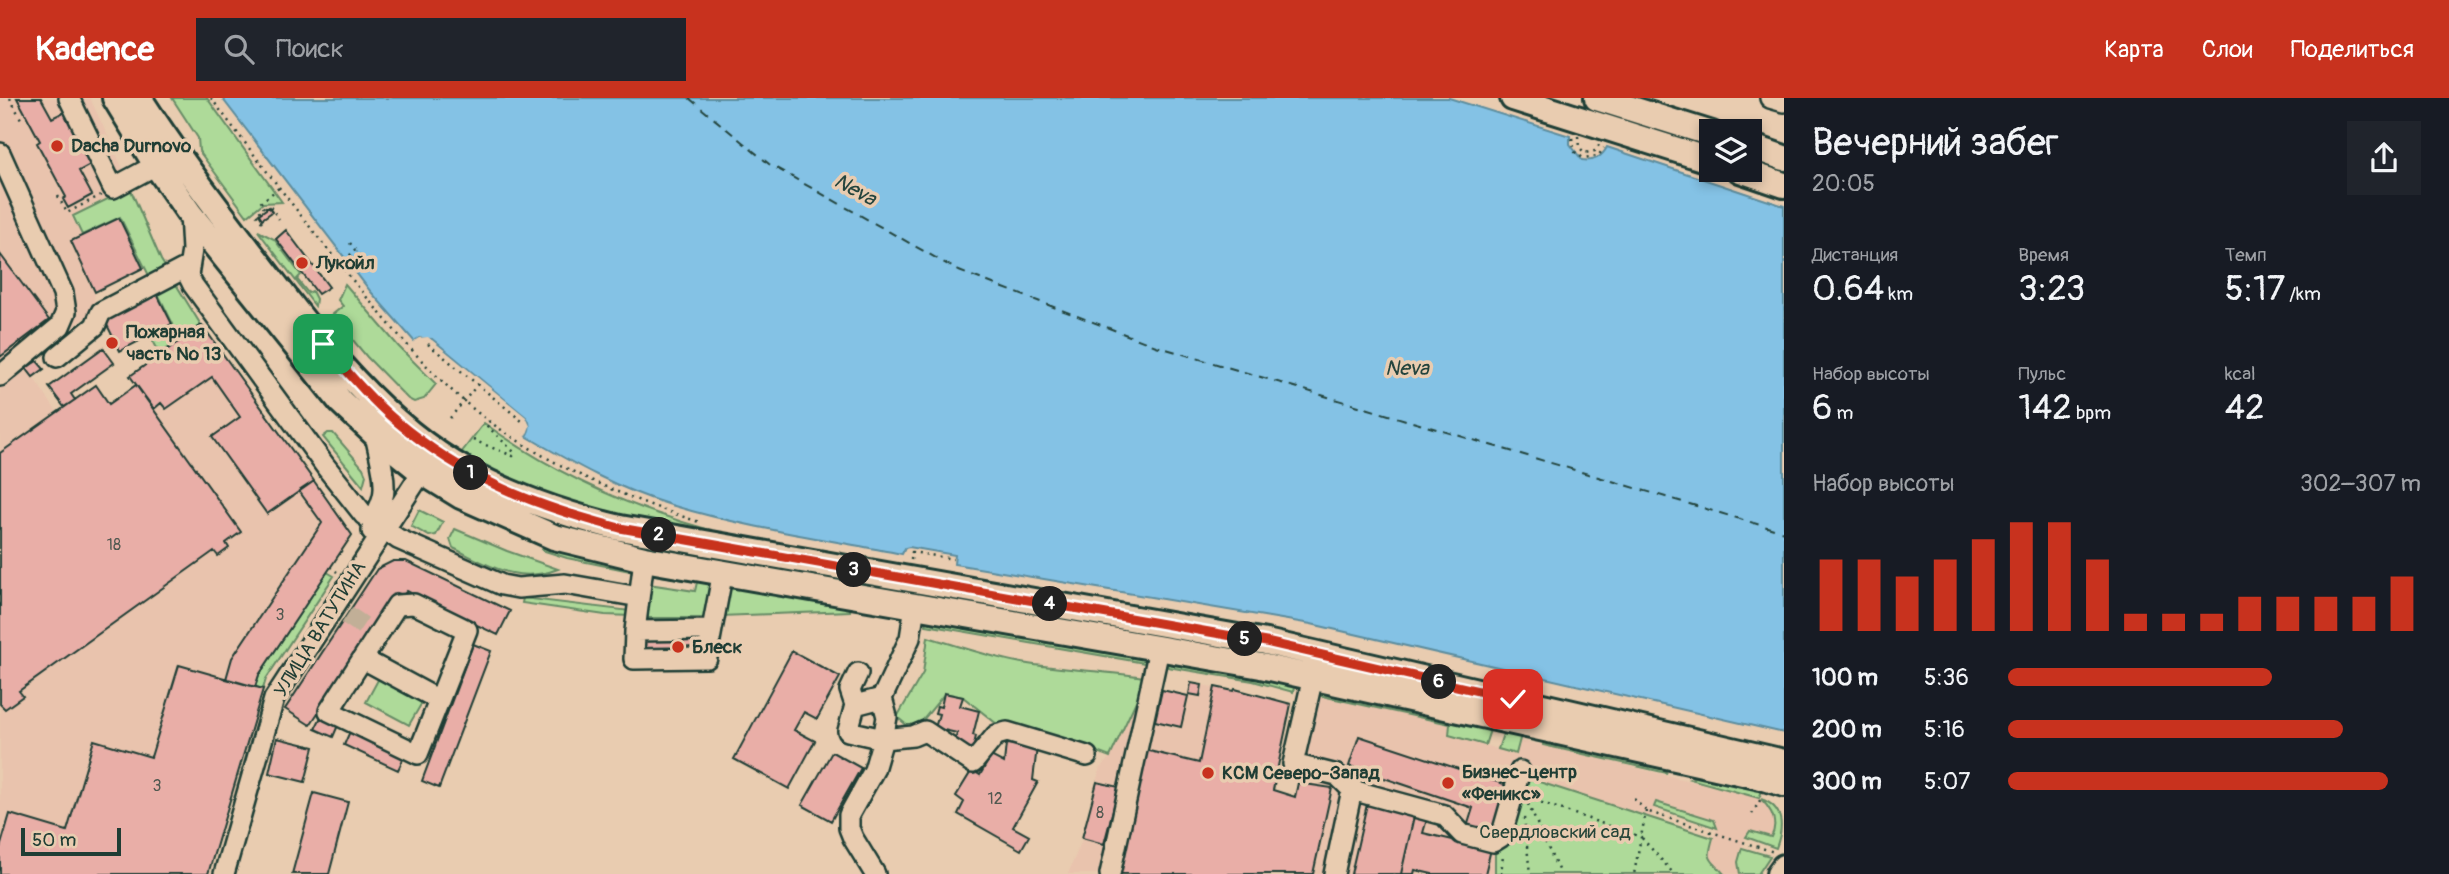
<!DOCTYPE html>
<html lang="ru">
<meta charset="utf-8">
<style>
body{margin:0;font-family:Pangolin,sans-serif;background:#20242c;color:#f1f3f6;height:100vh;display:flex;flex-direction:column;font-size:26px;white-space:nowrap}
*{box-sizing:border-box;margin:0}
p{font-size:23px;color:#9ea1a6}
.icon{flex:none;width:38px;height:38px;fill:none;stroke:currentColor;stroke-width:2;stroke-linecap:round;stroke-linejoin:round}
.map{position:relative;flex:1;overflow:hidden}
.panel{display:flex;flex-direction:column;background:#171b24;width:665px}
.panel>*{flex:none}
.controls{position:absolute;left:1699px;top:21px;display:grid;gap:14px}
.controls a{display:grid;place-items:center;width:63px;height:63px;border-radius:0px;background:#171b24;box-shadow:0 4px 10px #0003;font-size:35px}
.scale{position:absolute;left:21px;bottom:18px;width:100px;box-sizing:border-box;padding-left:7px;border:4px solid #1f3d34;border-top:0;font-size:19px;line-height:24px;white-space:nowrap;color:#1f3d34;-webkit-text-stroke:5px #e9ccb0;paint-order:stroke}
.pin{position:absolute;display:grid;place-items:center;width:60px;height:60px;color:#fff;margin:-30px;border-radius:14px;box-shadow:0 4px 10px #0006}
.km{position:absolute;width:35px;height:35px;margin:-18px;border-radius:50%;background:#222;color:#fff;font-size:19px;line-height:35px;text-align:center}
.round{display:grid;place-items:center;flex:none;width:74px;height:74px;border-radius:0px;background:#20242c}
.summary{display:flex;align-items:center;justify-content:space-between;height:119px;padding:0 28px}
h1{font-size:38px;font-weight:600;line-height:52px}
.stats{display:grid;grid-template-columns:repeat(3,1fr);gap:10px;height:119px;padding:7px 28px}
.stats div{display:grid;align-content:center}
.stats b{font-size:35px;font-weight:600}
.stats small{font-size:19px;font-weight:400}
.stats p{font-size:19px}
.chart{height:196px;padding:14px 28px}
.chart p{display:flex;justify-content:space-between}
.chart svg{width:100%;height:126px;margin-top:7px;stroke:#c8321e;stroke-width:6}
ul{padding:0 28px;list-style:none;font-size:23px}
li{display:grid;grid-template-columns:112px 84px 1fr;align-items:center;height:52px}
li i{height:18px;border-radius:9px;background:#c8321e}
header{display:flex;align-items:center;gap:42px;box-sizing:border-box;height:98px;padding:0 35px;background:#c8321e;color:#fff}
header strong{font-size:33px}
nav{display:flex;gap:38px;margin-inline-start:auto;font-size:24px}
.search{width:490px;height:63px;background:#20242c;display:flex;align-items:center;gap:18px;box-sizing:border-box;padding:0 24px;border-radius:0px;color:#9ea1a6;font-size:26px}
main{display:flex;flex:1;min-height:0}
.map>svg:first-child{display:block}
</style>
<header>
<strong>Kadence</strong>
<div class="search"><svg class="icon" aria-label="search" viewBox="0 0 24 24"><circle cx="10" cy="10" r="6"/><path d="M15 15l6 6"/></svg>Поиск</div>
<nav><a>Карта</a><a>Слои</a><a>Поделиться</a></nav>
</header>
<main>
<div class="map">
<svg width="1784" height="776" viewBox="0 0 1784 776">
<rect width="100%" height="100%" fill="#e9ccb0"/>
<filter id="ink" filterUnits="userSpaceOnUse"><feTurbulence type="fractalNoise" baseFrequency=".0143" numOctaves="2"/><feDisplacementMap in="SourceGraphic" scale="14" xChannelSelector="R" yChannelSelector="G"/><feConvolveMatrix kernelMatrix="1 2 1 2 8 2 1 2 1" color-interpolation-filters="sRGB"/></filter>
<g filter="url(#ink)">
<path fill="#e9c3ad" d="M0,0H90L131,88L71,118L82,138L119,120L143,170L95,194L93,212L27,270L57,314L96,287L110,306L136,287L130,278L202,227L352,437L259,577L263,591L208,776H0Z
M1191,585L1234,593L1235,591L1291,606L1273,692L1295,699L1313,686L1284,678L1305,595L1450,626L1449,637L1516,656L1520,643L1543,647L1759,700L1769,709L1775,725V732L1771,739L1751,733L1747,735L1738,764L1740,776H1724L1713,765L1708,757L1717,730L1656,704L1651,720L1527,681L1495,776H1068L1081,744L1100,671L1110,659L1143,588L1188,596Z"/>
<path fill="#aeda99" stroke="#668c66" stroke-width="2" d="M172,0H207L282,104L263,105L247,118L199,53L198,40Z
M130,90L161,162L201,227L160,256L151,239L173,226L120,119L82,137L73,118Z
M258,133L274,141L301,177L297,181L308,195L312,193L316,201L315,208Z
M345,186L399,249L436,286L424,301L414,304L408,301L367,259L332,217L343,208L338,202Z
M484,325C563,382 652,420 746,441L573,411L458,359Z
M328,335H333L363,370L366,377L363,388L323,339Z
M419,412L443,424L436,437L429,438L411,428Z
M455,431L507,453L558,471C517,487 489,467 453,450L450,441Z
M543,447L635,469L636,471L632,518L605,517L522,505L523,500L630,513L635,474L567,460L542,452Z
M651,470L715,481L707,520H643L648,486L695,493L697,484L650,476Z
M327,474L334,478L266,581L263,591L255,589L259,577Z
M726,487L851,505L850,513L720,518Z
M927,521L1146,559L1145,565L926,527Z
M928,539C959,548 990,559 1022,565C1063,572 1104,573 1144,579L1143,588L1110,659L1084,649L1002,630L963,599L945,595L914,633L897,619L923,575Z
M1165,564L1295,585L1293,594L1253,583L1168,569Z
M379,580L423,603L409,627L366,604Z
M1317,593L1491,629L1485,647L1449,637L1450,626L1317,597Z
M1504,633L1521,637L1516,656L1498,651Z
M1544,641L1656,666L1667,675L1543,647Z
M1702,677L1763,691L1759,700L1690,681Z
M1527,680L1713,740C1706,764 1710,759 1724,776H1495V749Z
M1761,701C1784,709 1784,729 1776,750L1746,739L1750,733L1771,739C1779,725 1772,712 1761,701Z
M1656,704L1714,722L1717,730L1654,709Z
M1742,750L1770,758L1758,776H1740L1738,764Z"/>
<path fill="#84c2e5" stroke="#5c8d9e" stroke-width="2" d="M222,0H1449L1570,38V46L1582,62C1593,64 1602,59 1607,49L1784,108V635L1311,526L954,466L955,457L909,449L905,450L902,456C825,441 746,430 671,407C620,392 572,365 526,338C530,332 531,325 526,319L432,241L419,240L414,243L371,194Z"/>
<path fill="#e9ccb0" d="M428,239L526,319L530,328L526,338L523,336L527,328L524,322L431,244L424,242L416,246L414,243L419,240Z"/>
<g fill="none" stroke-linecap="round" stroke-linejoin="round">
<path stroke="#24443d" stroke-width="2" stroke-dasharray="9 7" stroke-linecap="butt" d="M689,0L769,66L959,173L1156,248L1784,434"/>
</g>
<path fill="#e9aea7" stroke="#1f3d34" stroke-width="2" d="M17,0H41L52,20L64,14L92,66L79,73L92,97L68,110L63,101L66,99L37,45L40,43Z
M269,109L272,114L262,121L259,116Z
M119,120L143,170L95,194L71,143Z
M286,132L329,189L318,196L276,141Z
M0,156L49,222L0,259Z
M156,194L172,226L120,253L104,221Z
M202,227L314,383L267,416L212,339L240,319L212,279L166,311L161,305L154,311L130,278Z
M103,250L114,265L71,296L75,302L64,309L49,289Z
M37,263L44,271L33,279L26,270Z
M96,287L109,306L136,287L241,434L226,445L229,450L218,458L214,453L19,593L23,598L5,611L0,606V355Z
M314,383L352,437L259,577L255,589L226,581L232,560L322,425L299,393Z
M393,463H406L510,513L498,537L477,527L476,529L471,526L407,493L403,497L397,495L310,627L285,611L377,471Z
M716,542V556H641V543Z
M473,546L491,553L439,690L422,683Z
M792,553L840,579L817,621L804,614L794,632L815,643L789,691L734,661Z
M179,567L263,591L208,776H0V750L10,716L67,733L94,642L151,659Z
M1191,585L1202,587L1200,598L1189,596Z
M1215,589L1234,593L1235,591L1291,606L1273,692L1295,699L1298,685L1332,690L1313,776H1118L1145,652L1199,665Z
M1162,592L1188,598L1181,629L1155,623Z
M944,595L963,599L960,608L979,613L973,637L976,638L973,652L954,648L957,635L935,630L939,616L935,615L937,608L941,609Z
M322,617L339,625L333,639L315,631Z
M351,631L405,657L398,672L344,647Z
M1359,638L1510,688L1493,737L1467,729L1473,710L1349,668Z
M277,640L314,649L305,684L269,675Z
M1006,646L1037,649L1033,682L1038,684L1013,729L1029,738L1021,752L958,716L964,704L956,698L972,672L980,677L991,658L1004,665Z
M832,654L861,670L831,723L802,707Z
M1097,684L1119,689L1104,746L1082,740Z
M314,695L348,704L329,776H292Z
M1367,706L1414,718L1401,776H1351Z
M1414,718L1427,721L1423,735L1491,751L1485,776H1432L1415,772L1414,776H1401Z"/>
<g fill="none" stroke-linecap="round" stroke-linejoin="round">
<path stroke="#c1af97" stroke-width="19" stroke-dasharray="19 10" stroke-linecap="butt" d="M347,517L371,533"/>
<g stroke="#1f3d34" stroke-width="24">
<path id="minor" d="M69,0L113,90L156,67
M1770,0L1784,4
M0,55L63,195L66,214L60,228L0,278
M190,116L192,152L188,177L193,187L326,369L364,417L398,441L502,487L518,490L565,486L628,497
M57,259L95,228L101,214L189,168
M372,433C372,416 384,408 384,391C385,373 378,354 375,336
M644,461L635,533L634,561L707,560V556
M414,506L467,532L418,656L329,613L397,507Z
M635,533L711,532
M710,542L723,473
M363,561L439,602
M1313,579L1293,666L1337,677L1352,692L1444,717L1462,736L1493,744L1501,739L1520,673
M882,600L887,619L883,641L848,633L855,607L882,600L910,540L915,508
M855,607L850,592L858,575
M224,776L274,601L422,374L424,363
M875,776L853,740L849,730V717L874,672L883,641L913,638L925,633L973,665L996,637L1007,634L1087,658
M1110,776L1159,551
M1334,776L1352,692"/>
</g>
<g stroke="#1f3d34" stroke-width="30">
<path id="major" d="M115,0L156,67L190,116L341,304L375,336L422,374L461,398L554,439L644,461L1261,568L1761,679L1784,686
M139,0C177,59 218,113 261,168C319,244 381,326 466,373C515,400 566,417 620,430L1266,544L1784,664
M1513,0L1712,63
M1597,0L1712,36
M1750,48L1784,60
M1740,72L1784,87
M1779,776L1784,769"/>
</g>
<path stroke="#1f3d34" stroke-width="2.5" stroke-dasharray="2 5" stroke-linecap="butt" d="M10,0L21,21
M211,0C261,66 311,132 364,196C402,242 441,288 490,324C553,369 625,400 699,424
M1578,38L1579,49L1585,55L1595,53L1600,45
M1572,40L1575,54L1583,60L1598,58L1604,50
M58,98L67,115L101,97
M264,110L260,105L280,89
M262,124L256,116L269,107L279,121
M350,145L369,171
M338,165L356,153
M428,246L522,323
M450,320L478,286
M473,342L513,358L515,355L486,327L489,323
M911,462L912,454L953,461
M330,469L337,474
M1528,700L1641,739L1634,776
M1634,701L1646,713L1774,754
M1528,706L1560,776
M1646,713L1641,739L1674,776
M1752,716L1762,699
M1524,720L1530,776
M1501,776L1503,758"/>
<use href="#minor" stroke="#e9ccb0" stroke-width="19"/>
<use href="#major" stroke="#e9ccb0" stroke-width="24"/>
</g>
</g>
<g fill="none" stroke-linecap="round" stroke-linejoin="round" filter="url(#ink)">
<g stroke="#fff" stroke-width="14">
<path id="route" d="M323,246C346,272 369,300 396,323C465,381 535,408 620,430L1266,544L1513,601"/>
</g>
<use href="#route" stroke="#c8321e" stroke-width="9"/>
</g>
<g fill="#c8321e" stroke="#e9ccb0" stroke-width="2.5">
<circle cx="57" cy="48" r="7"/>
<circle cx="302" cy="165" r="7"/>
<circle cx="112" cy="245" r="7"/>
<circle cx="678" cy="549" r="7"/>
<circle cx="1208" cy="675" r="7"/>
<circle cx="1448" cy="685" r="7"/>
</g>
<g text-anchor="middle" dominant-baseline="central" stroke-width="7" stroke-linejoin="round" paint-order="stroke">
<g font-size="16" fill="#525951">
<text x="114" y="447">18</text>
<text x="280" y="517">3</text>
<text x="157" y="688">3</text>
<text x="995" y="701">12</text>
<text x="1100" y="715">8</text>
</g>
<g font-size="19" font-weight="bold" fill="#1f3d34" stroke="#e9ccb0" text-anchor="start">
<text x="71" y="48">Dacha Durnovo</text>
<text x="316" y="165">Лукойл</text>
<text x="126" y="234">Пожарная<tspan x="126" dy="22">часть № 13</tspan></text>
<text x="692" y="549">Блеск</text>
<text x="1462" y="674">Бизнес-центр<tspan x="1462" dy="22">«Феникс»</tspan></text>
<text x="1222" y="675">КСМ Северо-Запад</text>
</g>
<g font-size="19" fill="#1f3d34" stroke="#e9ccb0">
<text transform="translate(320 531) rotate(-58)">УЛИЦА ВАТУТИНА</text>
</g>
<g font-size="19" fill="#264539" stroke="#e9ccb0">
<text x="1555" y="734">Свердловский сад</text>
</g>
<g font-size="21" font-style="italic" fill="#24443d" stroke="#e9ccb0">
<text transform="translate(855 92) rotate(29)">Neva</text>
<text x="1407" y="270">Neva</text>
</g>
</g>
</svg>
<div class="controls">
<a><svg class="icon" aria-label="layers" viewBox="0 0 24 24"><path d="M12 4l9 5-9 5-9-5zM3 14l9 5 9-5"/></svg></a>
</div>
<div class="scale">50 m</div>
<div class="pin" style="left:323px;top:246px;background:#1e9e55"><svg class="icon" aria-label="arrive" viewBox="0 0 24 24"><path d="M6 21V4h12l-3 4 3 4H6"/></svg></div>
<div class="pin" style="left:1513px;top:601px;background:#d93025"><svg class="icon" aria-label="check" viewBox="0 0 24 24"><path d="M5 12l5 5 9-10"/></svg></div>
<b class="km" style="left:471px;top:375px">1</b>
<b class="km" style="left:659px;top:437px">2</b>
<b class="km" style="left:854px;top:472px">3</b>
<b class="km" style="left:1050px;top:506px">4</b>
<b class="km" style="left:1245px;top:541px">5</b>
<b class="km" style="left:1439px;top:584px">6</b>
</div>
<section class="panel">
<div class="summary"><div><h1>Вечерний забег</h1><p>20:05</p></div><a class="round"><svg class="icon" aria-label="share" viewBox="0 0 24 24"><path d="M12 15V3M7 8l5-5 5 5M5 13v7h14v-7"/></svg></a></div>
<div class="stats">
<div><p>Дистанция</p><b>0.64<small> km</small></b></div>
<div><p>Время</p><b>3:23</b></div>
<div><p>Темп</p><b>5:17<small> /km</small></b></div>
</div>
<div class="stats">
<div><p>Набор высоты</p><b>6<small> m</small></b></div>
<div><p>Пульс</p><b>142<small> bpm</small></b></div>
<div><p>kcal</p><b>42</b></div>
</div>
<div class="chart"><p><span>Набор высоты</span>302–307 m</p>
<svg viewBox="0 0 160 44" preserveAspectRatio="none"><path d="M5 44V19M15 44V19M25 44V25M35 44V19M45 44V12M55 44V6M65 44V6M75 44V19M85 44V38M95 44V38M105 44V38M115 44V32M125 44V32M135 44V32M145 44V32M155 44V25"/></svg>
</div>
<ul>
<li><b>100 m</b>5:36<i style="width:64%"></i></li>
<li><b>200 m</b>5:16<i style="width:81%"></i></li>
<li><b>300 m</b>5:07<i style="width:92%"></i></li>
</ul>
</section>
</main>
